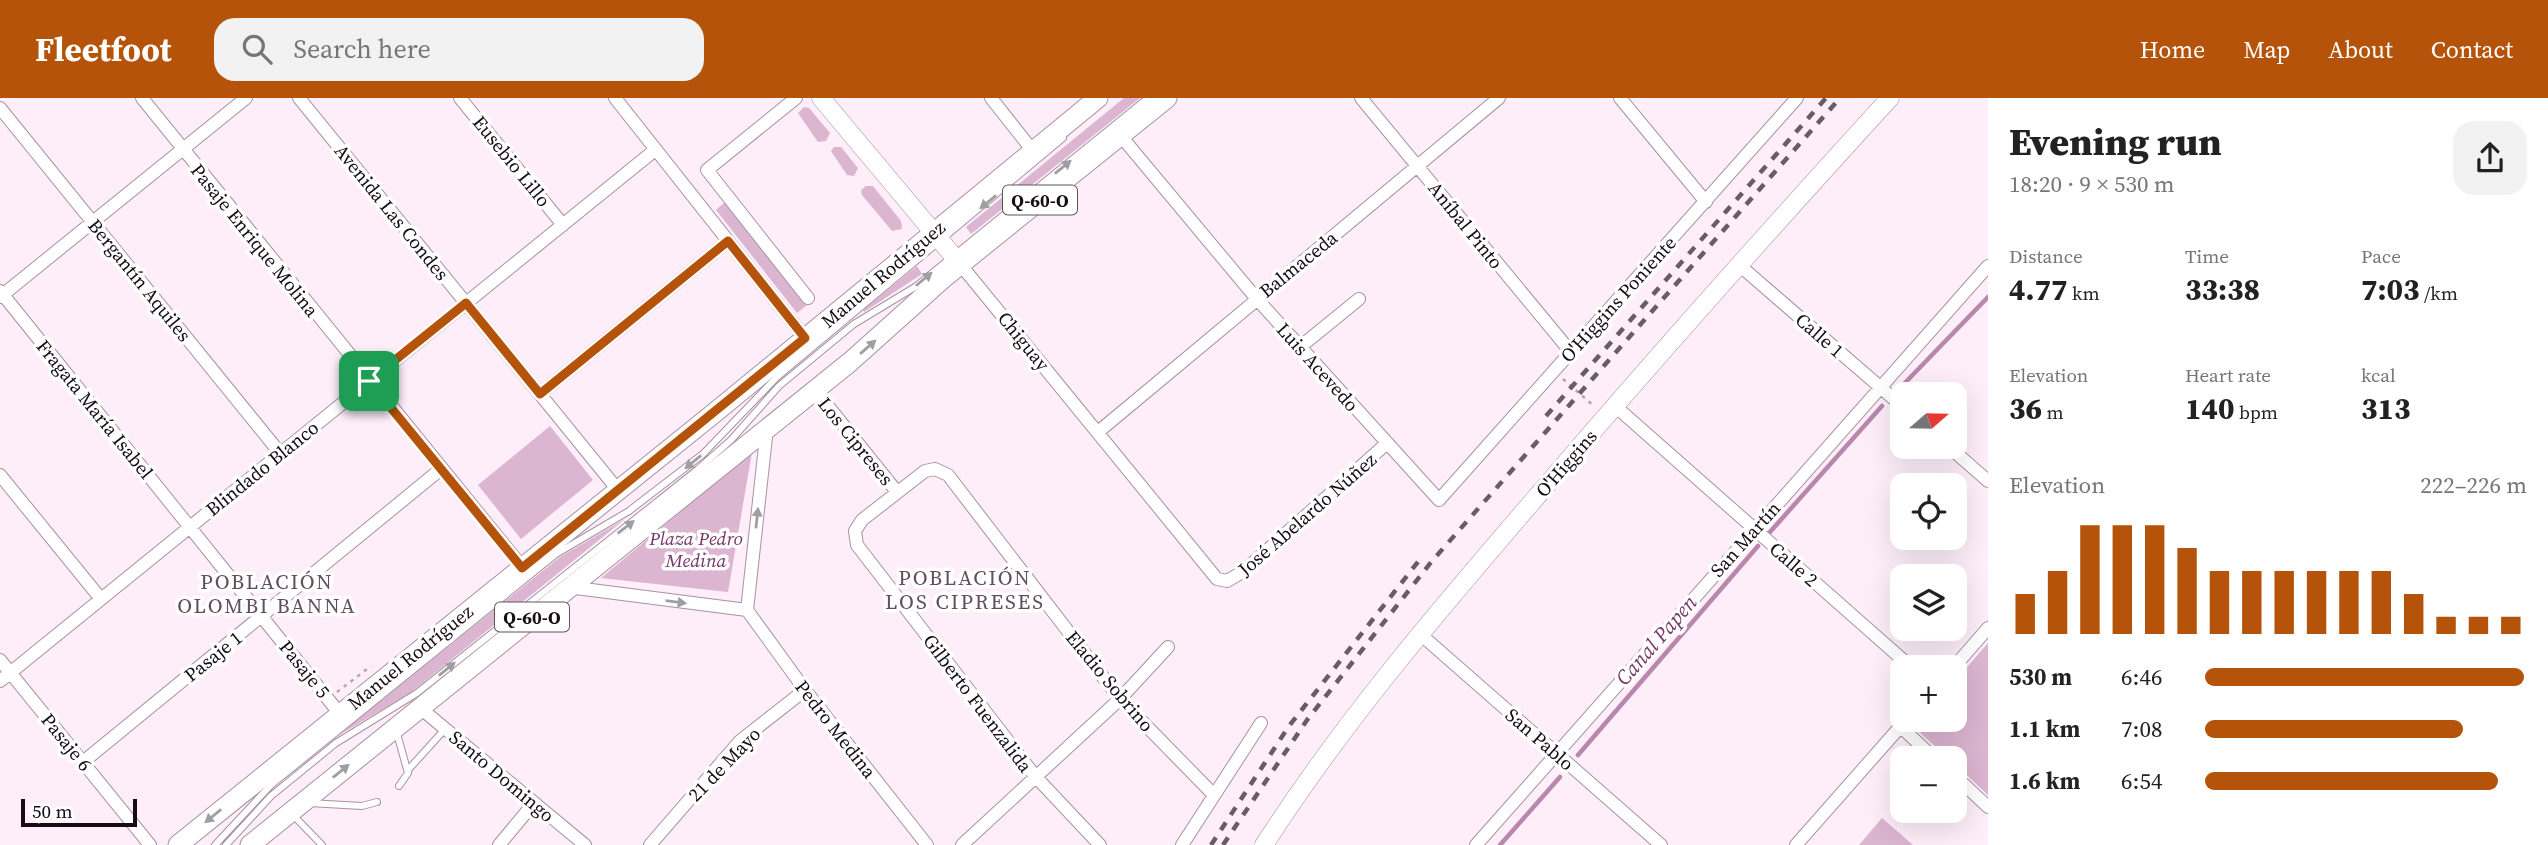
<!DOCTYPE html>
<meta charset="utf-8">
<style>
body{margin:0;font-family:"Source Serif 4",serif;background:#f2f2f2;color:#222;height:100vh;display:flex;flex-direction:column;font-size:26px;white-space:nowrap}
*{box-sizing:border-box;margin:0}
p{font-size:23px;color:#767676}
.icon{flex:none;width:38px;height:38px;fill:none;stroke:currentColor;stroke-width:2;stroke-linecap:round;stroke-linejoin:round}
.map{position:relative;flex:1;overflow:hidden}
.sheet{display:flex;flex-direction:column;background:#fff;width:560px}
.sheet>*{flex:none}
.needle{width:46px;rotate:70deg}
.buttons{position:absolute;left:1890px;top:284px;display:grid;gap:14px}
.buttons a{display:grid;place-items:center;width:77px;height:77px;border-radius:14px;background:#fff;box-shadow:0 7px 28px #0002;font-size:35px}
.scale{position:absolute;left:21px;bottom:18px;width:116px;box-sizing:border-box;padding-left:7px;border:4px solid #150d13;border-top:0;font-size:19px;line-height:24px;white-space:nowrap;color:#150d13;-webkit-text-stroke:5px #fff;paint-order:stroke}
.pin{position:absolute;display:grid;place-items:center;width:60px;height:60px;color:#fff;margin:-30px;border-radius:14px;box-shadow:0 4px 10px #0006}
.round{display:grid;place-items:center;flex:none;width:74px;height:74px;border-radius:21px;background:#f2f2f2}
.overview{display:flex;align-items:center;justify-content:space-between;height:119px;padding:0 21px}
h1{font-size:38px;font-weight:800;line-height:52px}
.metrics{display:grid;grid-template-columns:repeat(3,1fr);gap:10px;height:119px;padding:7px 21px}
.metrics div{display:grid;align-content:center}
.metrics b{font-size:30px;font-weight:800}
.metrics small{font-size:19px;font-weight:400}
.metrics p{font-size:19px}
.chart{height:196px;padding:14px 21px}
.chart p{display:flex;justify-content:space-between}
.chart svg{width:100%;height:126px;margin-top:7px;stroke:#b45309;stroke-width:6}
ul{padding:0 21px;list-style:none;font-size:23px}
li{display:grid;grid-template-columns:112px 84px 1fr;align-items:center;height:52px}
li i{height:18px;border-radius:9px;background:#b45309}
header{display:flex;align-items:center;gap:42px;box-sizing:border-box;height:98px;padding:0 35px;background:#b45309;color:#fff}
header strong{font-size:33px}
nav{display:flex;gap:38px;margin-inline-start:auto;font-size:24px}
.search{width:490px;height:63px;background:#f2f2f2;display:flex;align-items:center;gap:18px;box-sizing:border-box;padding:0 24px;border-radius:21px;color:#767676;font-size:26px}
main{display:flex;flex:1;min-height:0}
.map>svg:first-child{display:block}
</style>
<header>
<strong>Fleetfoot</strong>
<div class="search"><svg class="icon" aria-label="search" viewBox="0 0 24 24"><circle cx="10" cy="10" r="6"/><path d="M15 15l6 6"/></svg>Search here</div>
<nav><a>Home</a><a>Map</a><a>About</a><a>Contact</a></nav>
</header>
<main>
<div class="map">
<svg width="1988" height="747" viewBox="0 0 1988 747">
<rect width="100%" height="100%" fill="#fdeef9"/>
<path fill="#dcb5d1" d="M1124,0H1140L971,136L966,129Z
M804,9L809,10L830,35L826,43L818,44L798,15Z
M834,49H841L858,70L854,78L847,77L831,53Z
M866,88H873L901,123L902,131L892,133L862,97L861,92Z
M726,103L807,207L797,215L716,112Z
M917,168L922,176L864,214L863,212Z
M550,328L593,382L521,441L478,387Z
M752,354L728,494L601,480Z
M625,421L410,595L334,640L560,459Z
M1988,545V697L1955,666V660H1948L1915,630L1922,621H1955V583Z
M1882,720L1913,747H1859Z"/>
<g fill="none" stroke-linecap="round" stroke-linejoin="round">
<path stroke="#ba87ac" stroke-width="4.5" d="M1900,290L1988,199
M1770,434L1882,308
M1578,657L1758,448
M1500,747L1560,679"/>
<g stroke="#a891a1" stroke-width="8">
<path id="lane" d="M396,632L408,675L399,688
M408,672L445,631
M309,705L362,708L377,704
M292,716L322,747
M215,747L271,687L556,456L629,413L703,356L777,279L1063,40
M226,747L271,698L336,645L417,595L697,372L731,342L779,288L854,226L915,189L1148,0"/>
</g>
<g stroke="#a891a1" stroke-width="14">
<path id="street" d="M142,0L522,469
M299,0L618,392
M460,0L563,127
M615,0L805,240
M796,0L707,72L808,200
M991,0L1033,53
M1361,0L1570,253
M1620,0L1706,104
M0,10L280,355
M1120,37L1256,200L1439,402L1797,0
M960,166L1217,481L1227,483L1244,473L1386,346
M1738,166L1902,308
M0,193L340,616
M0,199L246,0
M1300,249L1359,201
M815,292L897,394
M540,296L728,143
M1615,308L1911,569
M767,330L747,512L805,592L927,747
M1098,334L1499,0
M1948,348L1988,383
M0,377L101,501
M568,489L747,512
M1419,535L1661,747
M0,562L150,747
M1954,569L1988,530
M0,583L655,52
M419,609L585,747
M1901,629L1934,660
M83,664L441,371
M1955,678L1988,709
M499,747L534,705
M650,747L740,643L805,592
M962,747L1120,601L1168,549
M1100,747L1035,678L857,447L855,433L862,422L925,373L935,371L948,377L1120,601L1213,696
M1182,747L1261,625
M1476,747L1988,168
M1796,747L1907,621"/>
</g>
<g stroke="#a891a1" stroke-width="19">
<path id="secondary" d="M821,0L960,166
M1264,747C1347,618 1446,504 1545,389C1658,257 1773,128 1890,0"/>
</g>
<g stroke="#a891a1" stroke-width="21">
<path id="primary" d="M178,747L713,316L1098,0
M250,747L850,264L946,178L1167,0"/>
</g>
<path stroke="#b2a5af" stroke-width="2.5" stroke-dasharray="3.5 5" stroke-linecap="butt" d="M1563,281L1595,309
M337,594L371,568"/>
<use href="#lane" stroke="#fff" stroke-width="6"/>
<use href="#street" stroke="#fff" stroke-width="12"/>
<use href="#secondary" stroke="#fff" stroke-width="18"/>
<use href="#primary" stroke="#fff" stroke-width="19"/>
<path stroke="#675d65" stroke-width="4.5" stroke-dasharray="9 9" stroke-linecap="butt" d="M1546,318L1826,0
M1211,747L1289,628L1421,460
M1223,747L1307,622L1432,463L1840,0"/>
</g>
<defs><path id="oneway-solid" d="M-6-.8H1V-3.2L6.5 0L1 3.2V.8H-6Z" transform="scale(1.75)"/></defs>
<g fill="#a19ea1">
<use href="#oneway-solid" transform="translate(1063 69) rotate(-39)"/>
<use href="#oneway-solid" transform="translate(988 104) rotate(141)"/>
<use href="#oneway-solid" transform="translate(924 181) rotate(-40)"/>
<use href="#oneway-solid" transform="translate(868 249) rotate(-41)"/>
<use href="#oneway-solid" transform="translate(693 364) rotate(141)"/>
<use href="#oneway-solid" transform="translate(757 420) rotate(-84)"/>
<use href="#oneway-solid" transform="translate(626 429) rotate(-38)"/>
<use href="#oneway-solid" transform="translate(676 504) rotate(7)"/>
<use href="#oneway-solid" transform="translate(447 571) rotate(-39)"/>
<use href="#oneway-solid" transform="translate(341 673) rotate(-39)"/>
<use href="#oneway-solid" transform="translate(213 718) rotate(141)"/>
</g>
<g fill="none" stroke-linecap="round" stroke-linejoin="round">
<g stroke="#fff" stroke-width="14">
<path id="route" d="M728,143L805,240L522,470L369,283L466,205L540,296Z"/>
</g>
<use href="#route" stroke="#b45309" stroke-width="9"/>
</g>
<g text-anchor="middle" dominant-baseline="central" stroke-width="7" stroke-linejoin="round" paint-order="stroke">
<g fill="#fff" stroke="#5b565a" stroke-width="2">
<rect x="1003" y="87.5" width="74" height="29" rx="5"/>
<rect x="495" y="504.5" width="74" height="29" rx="5"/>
</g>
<g font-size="18" font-weight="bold" fill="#150d13">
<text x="1040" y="102">Q-60-O</text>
<text x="532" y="519">Q-60-O</text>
</g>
<g font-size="19" fill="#150d13" stroke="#fff">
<text transform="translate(512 63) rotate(51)">Eusebio Lillo</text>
<text transform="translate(392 114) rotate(51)">Avenida Las Condes</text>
<text transform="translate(1466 127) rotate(51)">Aníbal Pinto</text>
<text transform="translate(255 142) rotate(51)">Pasaje Enrique Molina</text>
<text transform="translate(1298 166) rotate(-39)">Balmaceda</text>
<text transform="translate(883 176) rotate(-40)">Manuel Rodríguez</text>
<text transform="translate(140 182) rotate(51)">Bergantín Aquiles</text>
<text transform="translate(1618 201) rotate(-48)">O'Higgins Poniente</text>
<text transform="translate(1820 237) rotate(41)">Calle 1</text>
<text transform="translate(1024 243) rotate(51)">Chiguay</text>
<text transform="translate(1318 269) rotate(48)">Luis Acevedo</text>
<text transform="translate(95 311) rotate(51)">Fragata María Isabel</text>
<text transform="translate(856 343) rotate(51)">Los Cipreses</text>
<text transform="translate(1566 365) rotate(-49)">O'Higgins</text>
<text transform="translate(262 370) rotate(-39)">Blindado Blanco</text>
<text transform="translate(1307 416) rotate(-41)">José Abelardo Núñez</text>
<text transform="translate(1745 441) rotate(-48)">San Martín</text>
<text transform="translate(1794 466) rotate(41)">Calle 2</text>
<text transform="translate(213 558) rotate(-39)">Pasaje 1</text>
<text transform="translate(410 559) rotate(-39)">Manuel Rodríguez</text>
<text transform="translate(305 571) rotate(51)">Pasaje 5</text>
<text transform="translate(1110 583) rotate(50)">Eladio Sobrino</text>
<text transform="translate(978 605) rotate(53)">Gilberto Fuenzalida</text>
<text transform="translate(836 631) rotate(52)">Pedro Medina</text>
<text transform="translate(1540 641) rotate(41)">San Pablo</text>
<text transform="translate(67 644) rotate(51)">Pasaje 6</text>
<text transform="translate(724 666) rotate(-46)">21 de Mayo</text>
<text transform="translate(502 678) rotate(40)">Santo Domingo</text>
</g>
<g font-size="19" font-style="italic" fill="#773769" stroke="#fff">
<text x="696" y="440">Plaza Pedro<tspan x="696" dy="22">Medina</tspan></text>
</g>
<g font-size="21" letter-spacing="2" fill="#634e5d" stroke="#fff">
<text x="965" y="479">POBLACIÓN<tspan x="965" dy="24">LOS CIPRESES</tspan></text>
<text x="267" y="483">POBLACIÓN<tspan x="267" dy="24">OLOMBI BANNA</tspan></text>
</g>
<g font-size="21" font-style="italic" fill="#783869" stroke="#fff">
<text transform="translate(1656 542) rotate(-49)">Canal Papen</text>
</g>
</g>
</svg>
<div class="buttons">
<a><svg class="needle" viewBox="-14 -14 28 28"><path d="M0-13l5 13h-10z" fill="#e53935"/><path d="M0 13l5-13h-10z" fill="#767676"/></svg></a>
<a><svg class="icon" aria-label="locate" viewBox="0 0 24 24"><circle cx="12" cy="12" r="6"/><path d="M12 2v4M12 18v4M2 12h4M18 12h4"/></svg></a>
<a><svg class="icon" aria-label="layers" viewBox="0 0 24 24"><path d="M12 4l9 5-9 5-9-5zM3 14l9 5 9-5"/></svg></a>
<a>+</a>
<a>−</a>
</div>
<div class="scale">50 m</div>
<div class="pin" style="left:369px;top:283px;background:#1e9e55"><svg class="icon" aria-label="arrive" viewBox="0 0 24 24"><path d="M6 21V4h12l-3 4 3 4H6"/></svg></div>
</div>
<section class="sheet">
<div class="overview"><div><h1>Evening run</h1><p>18:20 · 9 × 530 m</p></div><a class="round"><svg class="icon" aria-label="share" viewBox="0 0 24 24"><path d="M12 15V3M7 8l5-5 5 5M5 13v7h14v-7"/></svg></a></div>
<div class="metrics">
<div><p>Distance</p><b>4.77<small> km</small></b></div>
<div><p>Time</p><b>33:38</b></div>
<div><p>Pace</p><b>7:03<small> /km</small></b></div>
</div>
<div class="metrics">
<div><p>Elevation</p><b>36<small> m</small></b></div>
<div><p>Heart rate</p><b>140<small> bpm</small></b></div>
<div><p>kcal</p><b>313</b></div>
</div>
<div class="chart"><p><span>Elevation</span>222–226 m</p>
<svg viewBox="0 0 160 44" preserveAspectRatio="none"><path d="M5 44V30M15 44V22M25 44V6M35 44V6M45 44V6M55 44V14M65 44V22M75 44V22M85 44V22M95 44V22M105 44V22M115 44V22M125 44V30M135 44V38M145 44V38M155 44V38"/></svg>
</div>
<ul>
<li><b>530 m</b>6:46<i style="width:99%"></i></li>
<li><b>1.1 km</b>7:08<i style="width:80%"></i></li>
<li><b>1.6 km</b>6:54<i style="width:91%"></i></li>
</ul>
</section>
</main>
